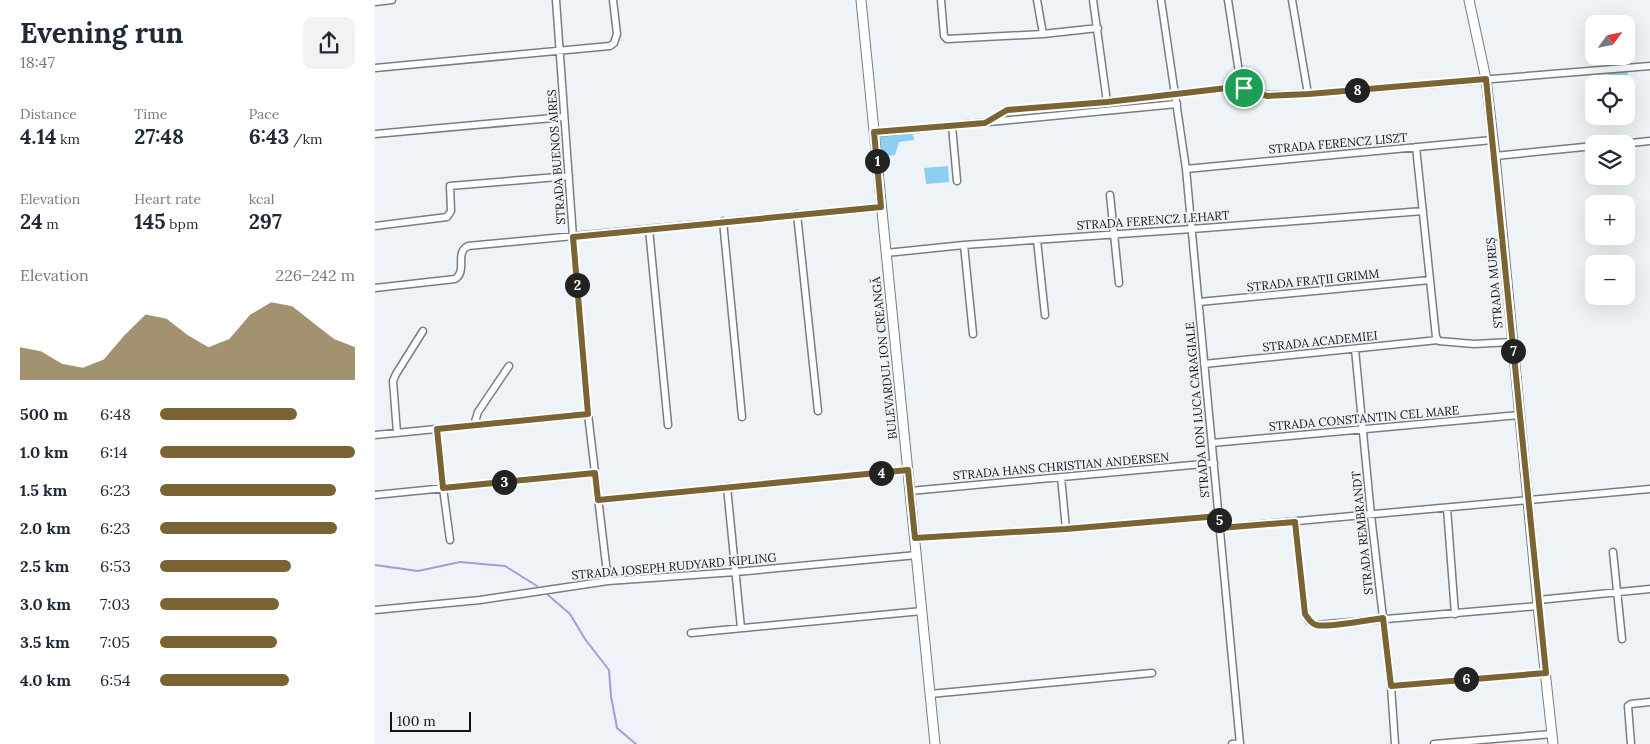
<!DOCTYPE html>
<meta charset="utf-8">
<style>
body{margin:0;font-family:Lora,serif;background:#f2f2f3;color:#1f2937;height:100vh;display:flex;flex-direction:column;font-size:19px;white-space:nowrap}
*{box-sizing:border-box;margin:0}
p{font-size:16px;color:#747a83}
.icon{flex:none;width:28px;height:28px;fill:none;stroke:currentColor;stroke-width:2;stroke-linecap:round;stroke-linejoin:round}
.map{position:relative;flex:1;overflow:hidden}
.drawer{display:flex;flex-direction:column;background:#fff;width:375px}
.drawer>*{flex:none}
.needle{width:32px;rotate:57deg}
.tools{position:absolute;left:1210px;top:15px;display:grid;gap:10px}
.tools a{display:grid;place-items:center;width:50px;height:50px;border-radius:10px;background:#fff;box-shadow:0 5px 20px #0002;font-size:25px}
.scale{position:absolute;left:15px;bottom:12px;width:81px;box-sizing:border-box;padding-left:5px;border:2px solid #111314;border-top:0;font-size:14px;line-height:18px;white-space:nowrap;color:#111314;-webkit-text-stroke:4px #edf3f6;paint-order:stroke}
.pin{position:absolute;display:grid;place-items:center;width:42px;height:42px;color:#fff;margin:-21px;border:2px solid #fff;border-radius:50%;box-shadow:0 1px 5px #0007}
.km{position:absolute;width:25px;height:25px;margin:-12px;border-radius:50%;background:#222;color:#fff;font-size:14px;line-height:25px;text-align:center}
.round{display:grid;place-items:center;flex:none;width:52px;height:52px;border-radius:10px;background:#f2f2f3}
.overview{display:flex;align-items:center;justify-content:space-between;height:85px;padding:0 20px}
h1{font-size:28px;font-weight:700;line-height:38px}
.stats{display:grid;grid-template-columns:repeat(3,1fr);gap:8px;height:85px;padding:5px 20px}
.stats div{display:grid;align-content:center}
.stats b{font-size:21px;font-weight:700}
.stats small{font-size:14px;font-weight:400}
.stats p{font-size:14px}
.chart{height:140px;padding:10px 20px}
.chart p{display:flex;justify-content:space-between}
.chart svg{width:100%;height:90px;margin-top:5px;fill:#7b6434;opacity:.7}
ul{padding:0 20px;list-style:none;font-size:16px}
li{display:grid;grid-template-columns:80px 60px 1fr;align-items:center;height:38px}
li i{height:12px;border-radius:6px;background:#7b6434}
main{display:flex;flex:1;min-height:0}
.map>svg:first-child{display:block}
</style>
<main>
<section class="drawer">
<div class="overview"><div><h1>Evening run</h1><p>18:47</p></div><a class="round"><svg class="icon" aria-label="share" viewBox="0 0 24 24"><path d="M12 15V3M7 8l5-5 5 5M5 13v7h14v-7"/></svg></a></div>
<div class="stats">
<div><p>Distance</p><b>4.14<small> km</small></b></div>
<div><p>Time</p><b>27:48</b></div>
<div><p>Pace</p><b>6:43<small> /km</small></b></div>
</div>
<div class="stats">
<div><p>Elevation</p><b>24<small> m</small></b></div>
<div><p>Heart rate</p><b>145<small> bpm</small></b></div>
<div><p>kcal</p><b>297</b></div>
</div>
<div class="chart"><p><span>Elevation</span>226–242 m</p>
<svg viewBox="0 0 160 44" preserveAspectRatio="none"><path d="M0 44V28L10 30L20 36L30 38L40 34L50 22L60 12L70 14L80 22L90 28L100 24L110 12L120 6L130 8L140 16L150 24L160 28V44z"/></svg>
</div>
<ul>
<li><b>500 m</b>6:48<i style="width:70%"></i></li>
<li><b>1.0 km</b>6:14<i style="width:100%"></i></li>
<li><b>1.5 km</b>6:23<i style="width:90%"></i></li>
<li><b>2.0 km</b>6:23<i style="width:91%"></i></li>
<li><b>2.5 km</b>6:53<i style="width:67%"></i></li>
<li><b>3.0 km</b>7:03<i style="width:61%"></i></li>
<li><b>3.5 km</b>7:05<i style="width:60%"></i></li>
<li><b>4.0 km</b>6:54<i style="width:66%"></i></li>
</ul>
</section>
<div class="map">
<svg width="1275" height="744" viewBox="0 0 1275 744">
<rect width="100%" height="100%" fill="#edf3f6"/>
<path fill="#8ccff2" d="M1252,69L1255,103H1251V84H1234L1233,71Z
M538,133L539,140L524,142L520,155L507,157L505,136Z
M573,166L574,182L551,184L549,168Z"/>
<g fill="none" stroke-linecap="round" stroke-linejoin="round">
<path stroke="#a49dd7" stroke-width="2" d="M0,565L43,571L85,562L130,566L162,586
M173,595L195,614L210,639L234,670L236,696L242,728L261,744"/>
<g stroke="#787e81" stroke-width="9">
<path id="street" d="M181,0L198,237L213,414L233,581
M566,0L569,36L572,39L668,34L723,28
M662,0L668,34
M718,0L732,102
M786,0L811,169L865,744
M853,0L865,79L869,88
M917,0L933,94
M0,2L17,0
M0,68L235,46L239,43L242,34L238,0
M610,123L633,110L732,102L861,87L892,95L933,94L1275,66
M577,126L582,181
M499,133L802,104
M0,134L189,117
M1246,144L1275,141
M1041,147L1061,337L1064,341L1099,344L1137,342
M1120,156L1219,146
M811,169L1117,140
M735,195L744,283
M422,214L443,411
M348,221L367,417
M0,226L72,217L76,211L75,186L194,176
M274,229L293,425
M662,240L670,315
M589,245L598,334
M511,253L589,245L817,229L1048,211
M0,288L80,279C93,271 79,253 93,246L506,207
M824,302L1055,280
M980,349L996,515L1016,686L1020,744
M829,364L1063,340
M99,425L103,412L134,366
M62,429L68,488L75,540
M22,433L18,381L21,374L48,331
M0,435L213,414
M837,443L1144,415
M686,477L691,529
M352,487L366,628
M535,491L839,463
M0,495L220,473
M223,500L533,470
M1072,508L1080,614
M920,522L930,614L934,621L941,625L1163,606
M845,528L1275,489
M540,538L691,529L844,516
M1238,552L1247,639
M1163,600L1275,589
M0,610L105,600L233,581L361,572L542,555
M316,633L547,611
M1016,686L1171,673
M555,694L777,673
M857,744L865,743
M1059,744L1177,734
M1256,744L1253,706L1256,704L1275,702"/>
</g>
<g stroke="#787e81" stroke-width="11">
<path id="secondary" d="M486,0L560,744
M1094,0L1111,79L1120,156L1163,606L1178,744"/>
</g>
<use href="#street" stroke="#fff" stroke-width="6"/>
<use href="#secondary" stroke="#fff" stroke-width="9"/>
</g>
<g fill="none" stroke-linecap="round" stroke-linejoin="round">
<g stroke="#fff" stroke-width="10">
<path id="route" d="M1111,79L1171,673L1016,686L1008,618C994,620 953,628 941,625C935,623 933,618 930,614L920,522L845,528L844,516L691,529L540,538L533,470L223,500L220,473L68,488L62,429L213,414L198,237L506,207L499,132L610,123L632,110L732,102L861,87L875,89L892,96L934,94Z"/>
</g>
<use href="#route" stroke="#7b6434" stroke-width="6"/>
</g>
<g text-anchor="middle" dominant-baseline="central" stroke-width="4" stroke-linejoin="round" paint-order="stroke">
<g font-size="12" fill="#111314" stroke="#edf3f6">
<text transform="translate(963 143) rotate(-5)">STRADA FERENCZ LISZT</text>
<text transform="translate(181 157) rotate(-94)">STRADA BUENOS AIRES</text>
<text transform="translate(778 220) rotate(-4)">STRADA FERENCZ LEHART</text>
<text transform="translate(938 280) rotate(-6)">STRADA FRAȚII GRIMM</text>
<text transform="translate(1119 283) rotate(-95)">STRADA MUREȘ</text>
<text transform="translate(945 341) rotate(-6)">STRADA ACADEMIEI</text>
<text transform="translate(509 358) rotate(-96)">BULEVARDUL ION CREANGĂ</text>
<text transform="translate(822 410) rotate(-95)">STRADA ION LUCA CARAGIALE</text>
<text transform="translate(989 418) rotate(-5)">STRADA CONSTANTIN CEL MARE</text>
<text transform="translate(686 466) rotate(-5)">STRADA HANS CHRISTIAN ANDERSEN</text>
<text transform="translate(987 533) rotate(-96)">STRADA REMBRANDT</text>
<text transform="translate(299 566) rotate(-5)">STRADA JOSEPH RUDYARD KIPLING</text>
</g>
</g>
</svg>
<div class="tools">
<a><svg class="needle" viewBox="-14 -14 28 28"><path d="M0-13l5 13h-10z" fill="#e53935"/><path d="M0 13l5-13h-10z" fill="#747a83"/></svg></a>
<a><svg class="icon" aria-label="locate" viewBox="0 0 24 24"><circle cx="12" cy="12" r="6"/><path d="M12 2v4M12 18v4M2 12h4M18 12h4"/></svg></a>
<a><svg class="icon" aria-label="layers" viewBox="0 0 24 24"><path d="M12 4l9 5-9 5-9-5zM3 14l9 5 9-5"/></svg></a>
<a>+</a>
<a>−</a>
</div>
<div class="scale">100 m</div>
<div class="pin" style="left:869px;top:88px;background:#1e9e55"><svg class="icon" aria-label="arrive" viewBox="0 0 24 24"><path d="M6 21V4h12l-3 4 3 4H6"/></svg></div>
<b class="km" style="left:502px;top:161px">1</b>
<b class="km" style="left:202px;top:285px">2</b>
<b class="km" style="left:129px;top:482px">3</b>
<b class="km" style="left:506px;top:473px">4</b>
<b class="km" style="left:844px;top:520px">5</b>
<b class="km" style="left:1091px;top:679px">6</b>
<b class="km" style="left:1138px;top:351px">7</b>
<b class="km" style="left:982px;top:90px">8</b>
</div>
</main>
